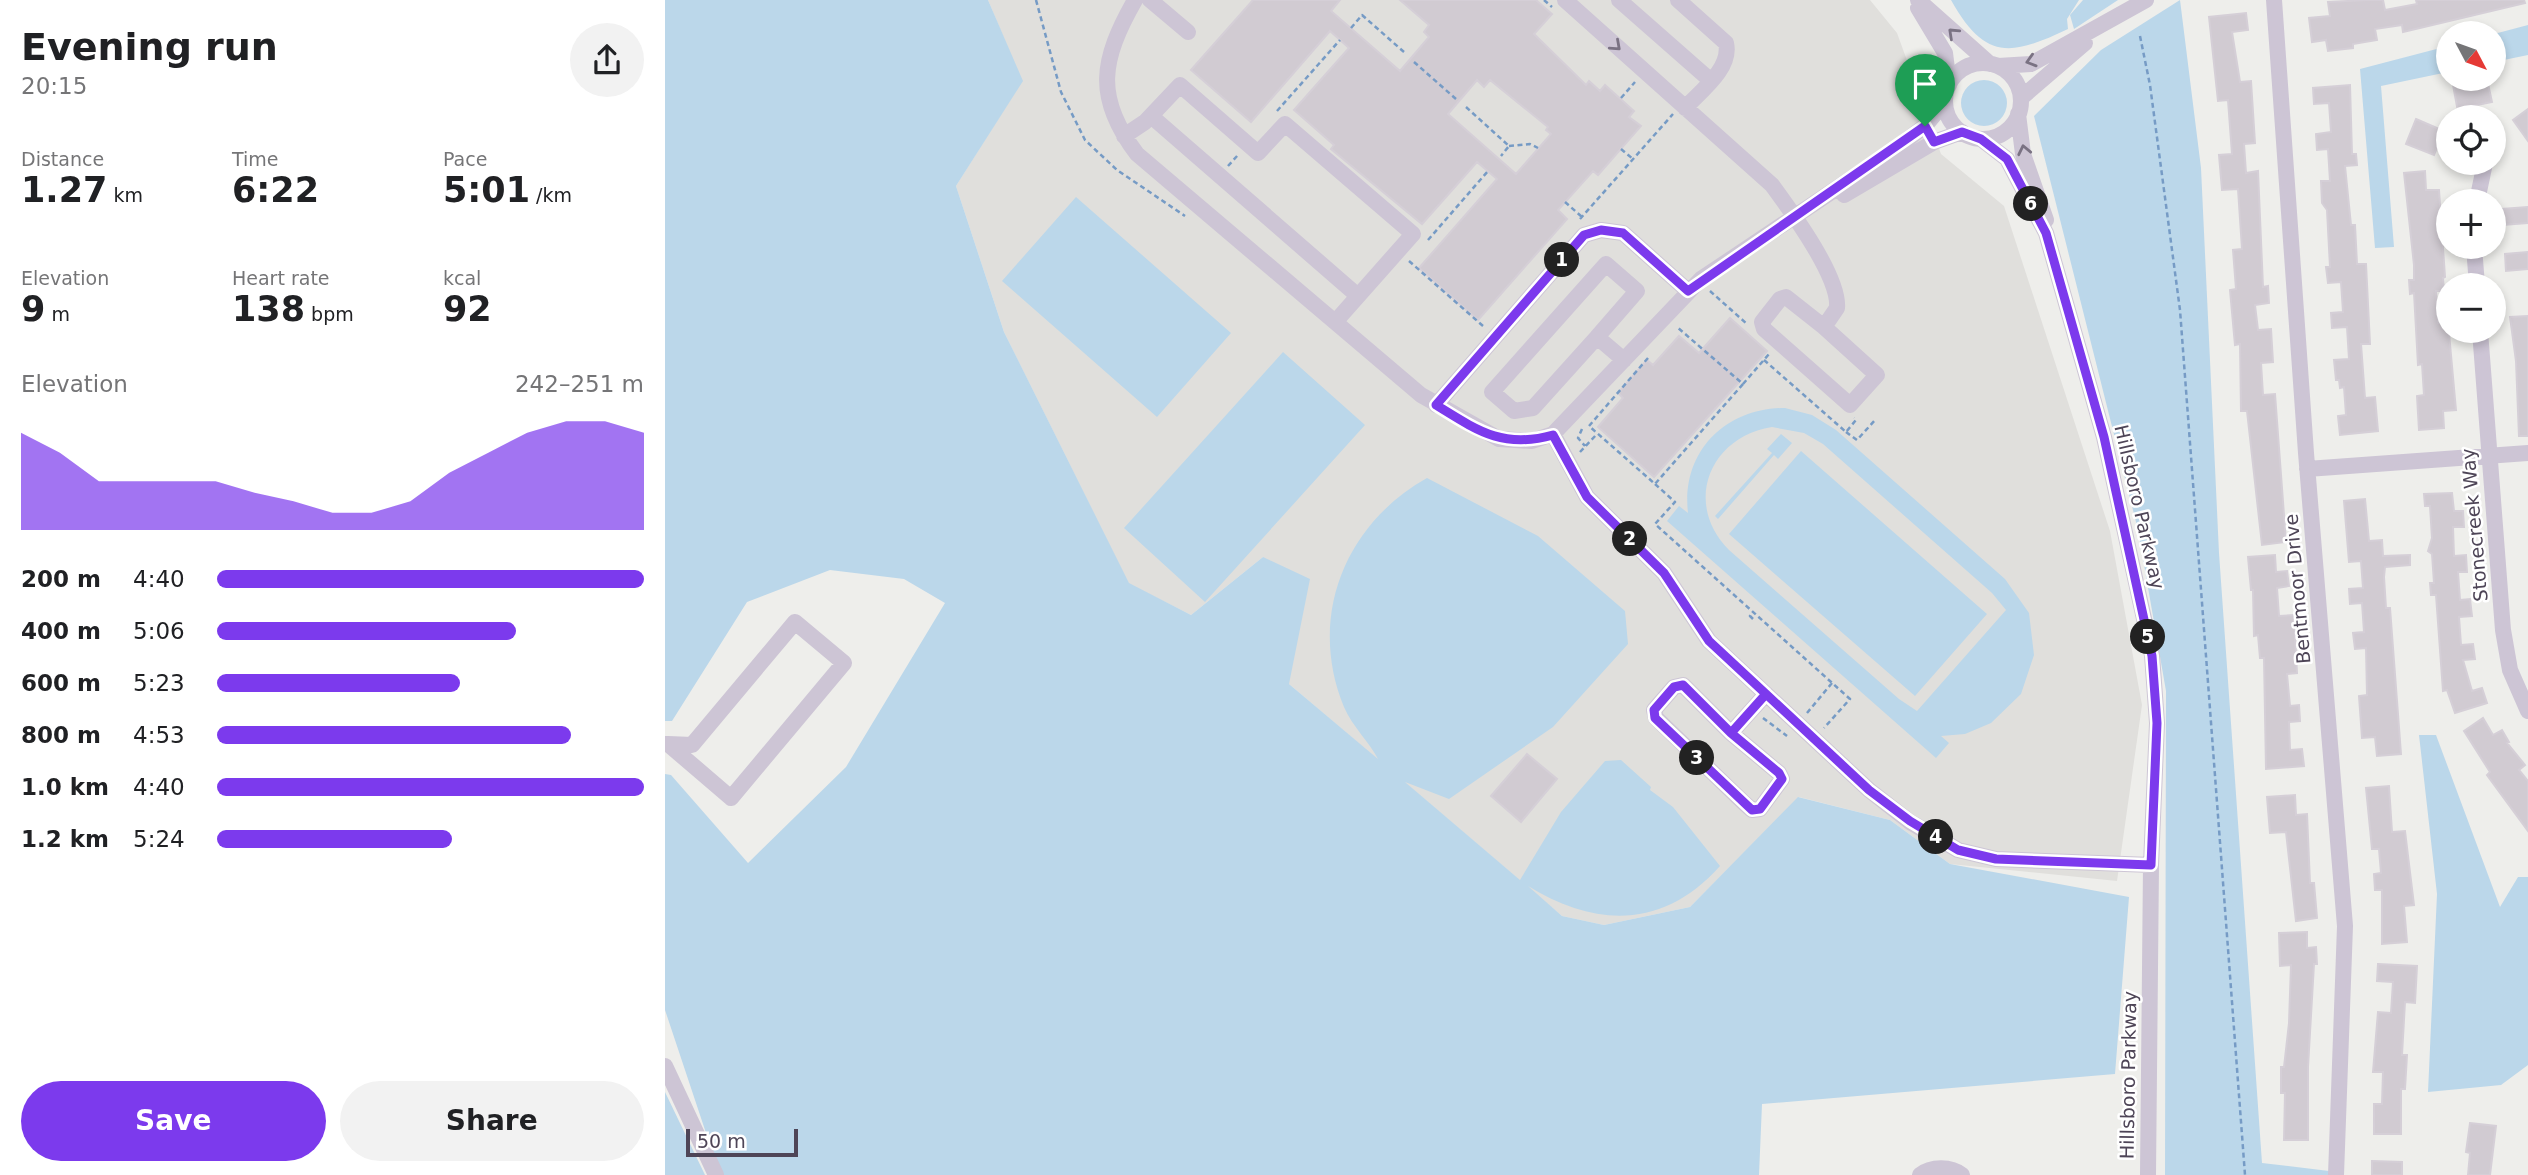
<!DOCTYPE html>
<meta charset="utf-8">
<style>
body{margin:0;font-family:"DejaVu Sans",sans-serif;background:#f2f2f2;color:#202124;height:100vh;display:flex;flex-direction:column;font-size:26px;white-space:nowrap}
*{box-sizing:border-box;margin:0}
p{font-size:23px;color:#757577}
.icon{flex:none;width:38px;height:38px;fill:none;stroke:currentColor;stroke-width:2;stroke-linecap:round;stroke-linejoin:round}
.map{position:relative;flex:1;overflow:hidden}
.side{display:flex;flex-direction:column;background:#fff;width:665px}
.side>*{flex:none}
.needle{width:46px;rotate:131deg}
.buttons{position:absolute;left:1771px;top:21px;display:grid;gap:14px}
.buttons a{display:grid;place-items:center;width:70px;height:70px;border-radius:50%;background:#fff;box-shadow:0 4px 10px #0003;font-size:35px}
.scale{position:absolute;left:21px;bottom:18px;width:112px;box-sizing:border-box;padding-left:7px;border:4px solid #4e4557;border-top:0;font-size:19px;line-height:24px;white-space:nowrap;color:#4e4557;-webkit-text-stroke:5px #fff;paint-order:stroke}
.pin{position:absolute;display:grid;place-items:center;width:60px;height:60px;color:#fff;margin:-72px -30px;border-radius:50% 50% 50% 0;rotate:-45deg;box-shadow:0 0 7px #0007}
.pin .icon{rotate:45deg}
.km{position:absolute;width:35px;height:35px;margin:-18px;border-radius:50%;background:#222;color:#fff;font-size:19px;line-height:35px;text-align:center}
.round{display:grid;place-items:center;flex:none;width:74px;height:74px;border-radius:37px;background:#f2f2f2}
.headline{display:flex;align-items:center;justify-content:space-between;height:119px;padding:0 21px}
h1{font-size:38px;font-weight:700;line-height:52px}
.figures{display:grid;grid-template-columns:repeat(3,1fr);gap:10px;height:119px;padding:7px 21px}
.figures div{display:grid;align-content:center}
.figures b{font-size:35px;font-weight:700}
.figures small{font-size:19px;font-weight:400}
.figures p{font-size:19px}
.chart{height:196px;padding:14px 21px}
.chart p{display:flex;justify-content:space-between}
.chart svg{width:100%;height:126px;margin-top:7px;fill:#7c3aed;opacity:.7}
.primary-button{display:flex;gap:14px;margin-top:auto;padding:14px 21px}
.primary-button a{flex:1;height:80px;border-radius:42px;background:#7c3aed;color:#fff;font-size:28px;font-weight:700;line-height:80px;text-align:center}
.primary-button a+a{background:#f2f2f2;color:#202124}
ul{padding:0 21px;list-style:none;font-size:23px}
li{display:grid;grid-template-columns:112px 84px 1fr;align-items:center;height:52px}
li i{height:18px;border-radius:9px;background:#7c3aed}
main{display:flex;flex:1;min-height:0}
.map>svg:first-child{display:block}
</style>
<main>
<section class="side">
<div class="headline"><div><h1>Evening run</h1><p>20:15</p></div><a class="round"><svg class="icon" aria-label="share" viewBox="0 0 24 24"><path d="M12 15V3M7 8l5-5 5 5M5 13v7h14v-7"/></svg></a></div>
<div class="figures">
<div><p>Distance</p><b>1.27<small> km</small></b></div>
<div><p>Time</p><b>6:22</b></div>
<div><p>Pace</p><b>5:01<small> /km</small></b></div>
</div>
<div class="figures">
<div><p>Elevation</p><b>9<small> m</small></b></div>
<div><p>Heart rate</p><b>138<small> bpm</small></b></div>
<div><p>kcal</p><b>92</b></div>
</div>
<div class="chart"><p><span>Elevation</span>242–251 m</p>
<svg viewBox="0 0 160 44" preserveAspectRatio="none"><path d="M0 44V10L10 17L20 27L30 27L40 27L50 27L60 31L70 34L80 38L90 38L100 34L110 24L120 17L130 10L140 6L150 6L160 10V44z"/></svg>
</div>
<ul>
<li><b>200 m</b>4:40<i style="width:100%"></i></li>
<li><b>400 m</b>5:06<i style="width:70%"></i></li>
<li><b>600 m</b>5:23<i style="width:57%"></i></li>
<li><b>800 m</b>4:53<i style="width:83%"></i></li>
<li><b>1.0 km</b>4:40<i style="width:100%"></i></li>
<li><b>1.2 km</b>5:24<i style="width:55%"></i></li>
</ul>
<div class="primary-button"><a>Save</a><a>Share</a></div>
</section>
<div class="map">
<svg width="1863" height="1175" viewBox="0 0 1863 1175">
<rect width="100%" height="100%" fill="#eeeeeb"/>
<path fill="#e0dfdc" d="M323,0H1205L1232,33L1276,154L1339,206L1445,531L1477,705L1452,881L1285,864L1225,820L1134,797L1025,907L939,925L897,916L624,684L598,557L526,615L464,584L339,332L291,186L357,81Z"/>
<path fill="#bbd7ea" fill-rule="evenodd" d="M0,0H323L358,81L291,186L339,332L464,583L526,615L598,557L645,579L624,684L713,759C705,743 687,726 679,707C642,617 680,524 762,478L873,536L960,611L963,644L888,727L784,799L740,782L855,880L896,812L940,761L956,760L986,787L985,790L1008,807L1055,866C999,929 931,928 863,886L897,916L939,925L1025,907L1133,797L1225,820L1285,864L1464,897L1450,1074L1097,1104L1094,1175H55L0,1010V774L6,775L83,863L181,767L280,603L239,579L165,570L82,602L7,721H0Z
M1286,0H1414L1402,19L1403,29C1346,56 1320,61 1286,0Z
M1418,0H1453L1409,29L1405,15Z
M1515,0L1536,168L1554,553L1597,1163L1664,1171V1175H1500L1501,691L1473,530L1369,116L1436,50Z
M1863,25V55L1829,62V34Z
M1783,46V72L1716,86L1729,247L1710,248L1695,69Z
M1296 103a23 23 0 1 1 46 0a23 23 0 1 1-46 0Z
M411,197L566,333L492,417L337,281Z
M618,352L700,425L540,602L459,528Z
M1120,408L1147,415L1171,430L1340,579L1364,613L1369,655L1356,694L1326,723L1300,734L1276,736L1284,743L1271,758L1002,521L1014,506L1023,513C1016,452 1060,408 1120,408ZM1107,427L1139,433L1158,444L1327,593L1341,610L1252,711L1234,699L1064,550C1018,504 1044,437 1107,427Z
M1116,434L1127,443L1113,459L1109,455L1053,519L1050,516L1107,453L1102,449Z
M1136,451L1322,614L1250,696L1064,534Z
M1754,735H1771L1835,907L1853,877H1863V1065L1836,1085L1763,1092L1772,894Z
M0,1092L40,1175H0Z"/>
<path fill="#d1cbd2" stroke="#d5cfd7" stroke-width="2" fill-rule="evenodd" d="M588,0H675L666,11L735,71L764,37L759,32L764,25L735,0H871L887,14L869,34L921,85L924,81L935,91L940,85L969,111L964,117L976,126L933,175L928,171L893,210L902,219L813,320L754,268L832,179L812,162L757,224L666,149L669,145L629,110L684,48L665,31L586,122L526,70ZM812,80L819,87L825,80L883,127L881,130L886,134L851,174L783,114Z
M1702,0H1718L1720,10L1752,4L1751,0H1859L1860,3L1738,32L1737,25L1710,29L1712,40L1688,44V48L1663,51L1661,40L1647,42L1644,18L1665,16L1663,2Z
M1581,13L1583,30L1567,32L1575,82L1586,81L1590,143L1579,144L1581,173L1593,171L1598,287L1603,286L1604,303L1590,305L1593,330L1606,329L1608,362L1596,363L1598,395L1610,394L1621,542L1597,545L1582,411H1576L1575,344L1570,345L1565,290L1571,289L1568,250L1577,249L1573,189L1557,190L1554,155L1567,154L1563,100L1553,101L1544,17Z
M1810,79H1822L1827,102L1807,106L1809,114L1794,117L1788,85Z
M1685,85L1687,154H1691L1692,165L1680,166L1686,225H1690L1692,264H1701L1705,344H1696L1700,398L1710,397L1713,431L1675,435L1673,416L1681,415L1679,387L1675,388L1674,380H1671L1669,360L1684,359L1682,327L1667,328L1666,313L1678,312L1676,282L1663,283L1661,267H1665L1662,210L1657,203L1656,181H1665L1663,149L1652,150L1651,134L1666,132L1664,103L1649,104L1648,88Z
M1863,109V141L1848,120Z
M1751,119L1779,131L1769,155L1741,144Z
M1760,171L1761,190H1774L1780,277L1778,278L1779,291H1771L1773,323L1783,322L1791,410L1778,411L1779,428L1754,430L1752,396L1759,395L1757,364L1753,365L1749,293L1745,294L1744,280H1749V265L1739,173Z
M1863,207V223L1838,225L1837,209Z
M1863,252V269L1841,271L1840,254Z
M1863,316V436H1854L1851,361L1845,317Z
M1065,318L1102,351L989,477L933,427L958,398L953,393L982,360L988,365L1014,336L1034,353Z
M1787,493L1789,511H1798L1799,527H1788L1789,556L1801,555L1802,572H1793L1795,600L1805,599L1807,616L1794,617L1796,645L1808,644L1810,659L1798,660L1807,691L1817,688L1822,703L1790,713L1782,690L1778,691L1771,595H1766L1765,583H1769L1767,554L1763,551L1767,538L1765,506H1760L1759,494Z
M1700,499L1704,541L1717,540L1718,556L1745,555V565L1720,567L1719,577L1721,608H1725L1736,754L1712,756L1710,737L1697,738L1694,696L1702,695L1701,648L1690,649L1688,633L1699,632L1697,603L1685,604L1684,589L1698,588L1696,561L1684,562L1679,501Z
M1610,555L1611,572L1622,571L1624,586L1612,588L1614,616L1629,615L1632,673L1622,674L1625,706L1634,705L1635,721L1624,722L1625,750L1637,749L1639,766L1601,769L1599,658H1595L1593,635L1589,636L1588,590H1586L1583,557Z
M1818,718L1828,735L1837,730L1844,742L1842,743L1860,765L1854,770L1863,781V831L1822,775L1825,772L1799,731Z
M862,754L892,779L856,822L826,796Z
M1724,786L1727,832L1740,831L1749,905L1739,906L1742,942L1717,944V890H1710L1709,874L1716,873L1714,849H1707L1701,788Z
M1630,795L1631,815L1642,814L1645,883H1649L1652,918L1631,921L1621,832L1605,833L1602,797Z
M1642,932V948L1651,947L1652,964H1649L1643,1067V1140H1619L1620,1093H1616V1067H1619L1624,1023L1626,965L1615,966L1614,933Z
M1713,964L1752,966L1750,1003L1740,1002L1737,1055H1742L1740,1089H1736V1134H1709V1104H1717L1718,1072H1708L1713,1012L1726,1013L1728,982L1712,981Z
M1805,1123L1831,1126L1825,1175H1803L1805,1153L1801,1152Z
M1707,1161L1737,1162V1175H1707Z"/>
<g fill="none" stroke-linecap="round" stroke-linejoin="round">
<path stroke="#769bc5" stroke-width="2.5" stroke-dasharray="5 3.5" stroke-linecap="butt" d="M371,0L396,92L420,140L452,170L520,216
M879,0L887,7
M686,28L697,15L739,52
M1475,36L1485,85L1515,310L1580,1175
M749,62L791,99
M956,98L970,82
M801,107L844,146L836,156
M612,111L675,40
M844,146L865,144L873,148
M956,149L968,159
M563,166L573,155
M900,202L917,217
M915,219L1008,114
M763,240L823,171
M744,261L818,326
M1045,291L1082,324
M983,358L924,426L990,484L1078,384L1012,327
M1099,360L1181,432L1191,420L1189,418
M1078,384L1104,354
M917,429L913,438L920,446
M1181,432L1192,440L1211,419
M915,452L932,434
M990,484L1010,502L990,524L1185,699L1159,728
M1088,619L1085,616L1089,612
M1142,713L1167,683
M1098,718L1122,736"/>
<path stroke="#cdc5d5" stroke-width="16" d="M470,0C436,60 429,97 472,154L756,395L834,439L867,441L888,434L1036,279L1226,152L1260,126L1280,102
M485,0L523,32
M900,0L1107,185C1126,211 1175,277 1172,308L1159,327L1121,297L1115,299L1097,322L1099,329L1185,405L1212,375L1159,327
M954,0L1045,80
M1013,0L1061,43C1067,68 1036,91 1020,108
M1253,0L1325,64
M1609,0L1641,453L1680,926L1671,1175
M1253,8L1280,53L1284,85
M1280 101a38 38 0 1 1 76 0a38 38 0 1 1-76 0Z
M1333,66L1366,64L1481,0
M1356,98L1420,43
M1353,114L1358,154L1381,220
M486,116L693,296
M459,136L480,122L515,85L593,153L620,124L748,234L671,321
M1316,139L1342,159L1381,233L1439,437L1487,655L1492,723L1486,865L1483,1175
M1179,195L1269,142L1297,132
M1812,201L1820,163
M1809,247L1812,285
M1815,331L1838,630L1845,670L1863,711
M932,337L868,408L849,411L827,392L941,264L972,291L932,337L959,360
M771,405L919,235L936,230L958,233L1023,291
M888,434L922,497L999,573L1044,641L1204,790L1245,822L1293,850L1331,859L1486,865
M1642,469L1863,453
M1066,733L1018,685L1009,687L989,710L991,718L1078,802L1087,810L1095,809L1117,779L1114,773L1066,733L1101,694
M0,744H3L27,745L130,622L179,663L66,798L3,744
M0,1066L51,1175
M1255,1175C1266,1166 1286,1166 1297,1175"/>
</g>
<defs><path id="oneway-chevron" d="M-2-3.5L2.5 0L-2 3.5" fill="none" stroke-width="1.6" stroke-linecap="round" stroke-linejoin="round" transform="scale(1.75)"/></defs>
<g stroke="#7a7283">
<use href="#oneway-chevron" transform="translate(1288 33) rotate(-137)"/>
<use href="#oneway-chevron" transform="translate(951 46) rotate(42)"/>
<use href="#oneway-chevron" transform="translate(1366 61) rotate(163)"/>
<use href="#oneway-chevron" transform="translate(1359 150) rotate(-102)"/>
</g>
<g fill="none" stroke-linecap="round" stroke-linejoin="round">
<g stroke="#fff" stroke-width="14">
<path id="route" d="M1260,126L1023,291L958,233L936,230L919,235L771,405C813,431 838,449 888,435L922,497L999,573L1044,641L1101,694L1066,733L1114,773L1117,779L1095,809L1087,810L990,718L989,710L1009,687L1018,685L1066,733L1101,694L1204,790L1245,821L1293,850L1331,859L1486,865L1492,723L1487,656L1439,437L1381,233L1342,159L1316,139L1297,132L1269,142L1260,126"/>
</g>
<use href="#route" stroke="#7c3aed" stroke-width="9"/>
</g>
<g text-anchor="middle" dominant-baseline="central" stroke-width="5" stroke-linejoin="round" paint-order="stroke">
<g font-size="19" fill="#4e4557" stroke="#fff">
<text transform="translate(1475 507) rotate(77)">Hillsboro Parkway</text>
<text transform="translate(1809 525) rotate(-95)">Stonecreek Way</text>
<text transform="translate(1632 589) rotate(-95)">Bentmoor Drive</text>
<text transform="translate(1463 1075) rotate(-89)">Hillsboro Parkway</text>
</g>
</g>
</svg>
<div class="buttons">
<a><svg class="needle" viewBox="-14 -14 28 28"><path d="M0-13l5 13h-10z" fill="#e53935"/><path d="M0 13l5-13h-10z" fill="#757577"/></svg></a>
<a><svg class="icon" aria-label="locate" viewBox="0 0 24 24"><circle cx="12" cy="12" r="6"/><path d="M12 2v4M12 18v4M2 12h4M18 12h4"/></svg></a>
<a>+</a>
<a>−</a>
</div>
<div class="scale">50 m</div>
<div class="pin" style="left:1260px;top:126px;background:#1e9e55"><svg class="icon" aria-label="arrive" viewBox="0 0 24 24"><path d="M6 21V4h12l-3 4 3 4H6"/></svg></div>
<b class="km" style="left:897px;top:260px">1</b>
<b class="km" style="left:965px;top:539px">2</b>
<b class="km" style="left:1032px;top:758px">3</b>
<b class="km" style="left:1271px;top:837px">4</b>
<b class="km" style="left:1483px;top:637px">5</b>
<b class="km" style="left:1366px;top:204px">6</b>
</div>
</main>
